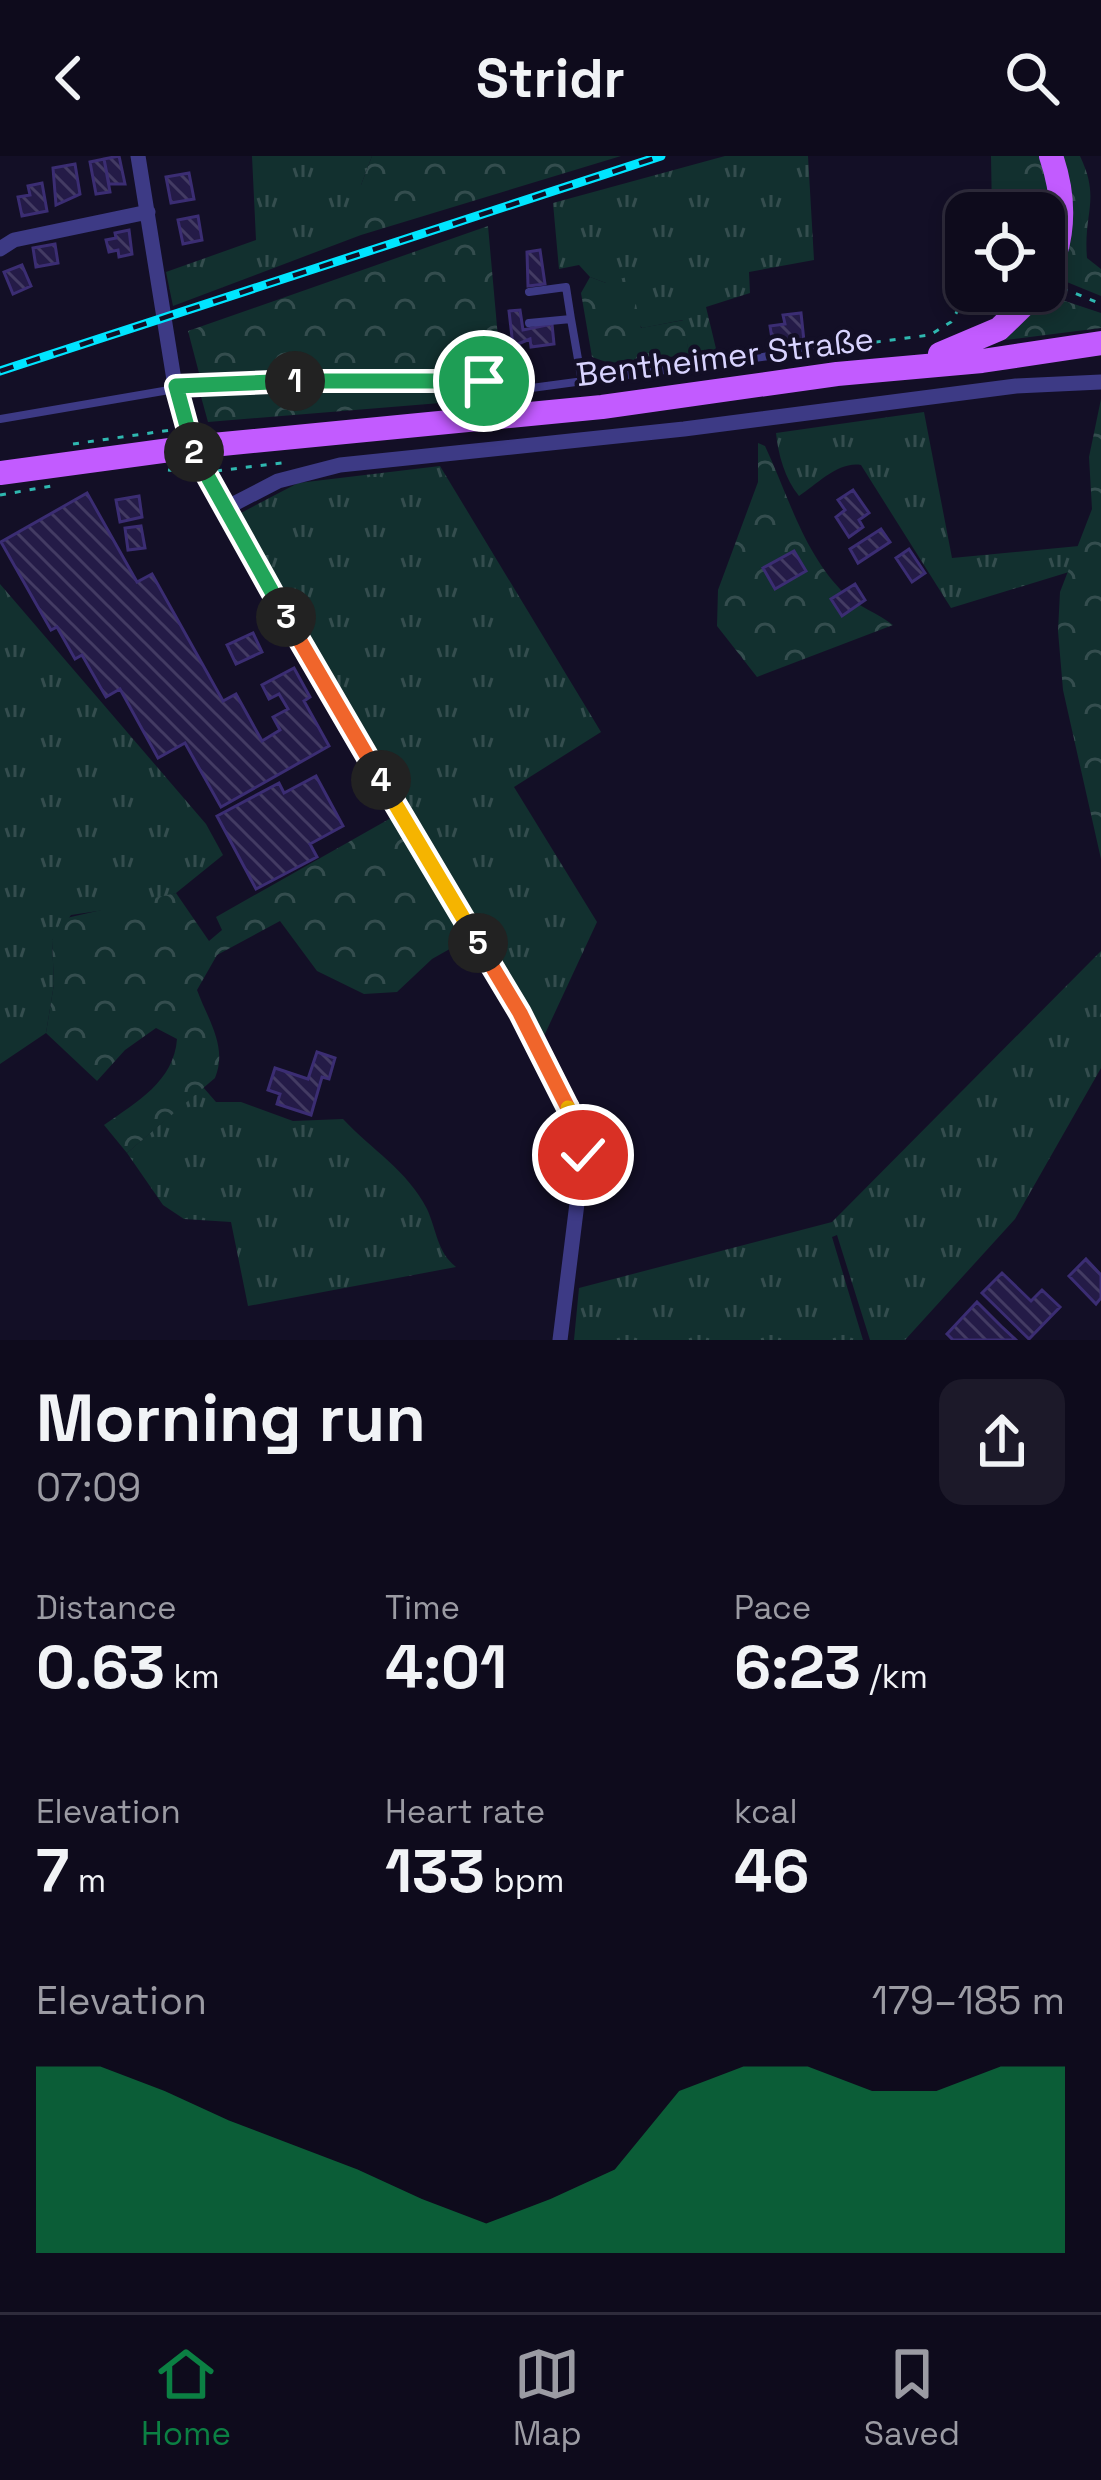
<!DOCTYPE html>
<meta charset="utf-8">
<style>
body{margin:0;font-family:"Space Grotesk",sans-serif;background:#1c1929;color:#f1f3f6;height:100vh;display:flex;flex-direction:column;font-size:45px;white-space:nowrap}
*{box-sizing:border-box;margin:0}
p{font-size:39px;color:#9b9ba3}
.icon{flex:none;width:66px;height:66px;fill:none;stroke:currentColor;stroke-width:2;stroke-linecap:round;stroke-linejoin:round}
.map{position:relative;height:1184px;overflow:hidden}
.sheet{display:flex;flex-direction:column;background:#0e0b1c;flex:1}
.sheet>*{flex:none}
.tools{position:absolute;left:945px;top:36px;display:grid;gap:24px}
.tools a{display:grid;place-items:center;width:120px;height:120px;border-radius:24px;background:#0e0b1c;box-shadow:0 6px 18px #0003,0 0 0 3px #2e2b3b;font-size:60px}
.pin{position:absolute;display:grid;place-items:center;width:102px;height:102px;color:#fff;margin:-51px;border:6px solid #fff;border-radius:50%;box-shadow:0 3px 12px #0007}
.km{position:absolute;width:60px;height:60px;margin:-30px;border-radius:50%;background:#222;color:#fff;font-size:33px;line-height:60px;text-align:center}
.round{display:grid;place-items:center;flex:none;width:126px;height:126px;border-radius:24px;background:#1c1929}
.head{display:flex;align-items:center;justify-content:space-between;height:204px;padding:0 36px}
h1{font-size:66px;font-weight:700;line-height:90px}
.figures{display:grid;grid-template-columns:repeat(3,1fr);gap:18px;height:204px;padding:12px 36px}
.figures div{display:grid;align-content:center}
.figures b{font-size:60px;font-weight:700}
.figures small{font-size:33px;font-weight:400}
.figures p{font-size:33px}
.chart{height:336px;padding:24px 36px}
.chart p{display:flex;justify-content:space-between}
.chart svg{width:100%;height:216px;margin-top:12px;fill:#0b8043;opacity:.7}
header{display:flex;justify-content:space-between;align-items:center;height:156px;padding:0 36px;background:#0e0b1c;font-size:54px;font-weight:700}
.dock{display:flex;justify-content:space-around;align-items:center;height:168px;border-top:3px solid #2e2b3b;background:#0e0b1c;font-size:33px;color:#9b9ba3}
.dock a{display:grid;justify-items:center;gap:6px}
.dock .on{color:#0b8043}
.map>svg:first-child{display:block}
</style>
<header><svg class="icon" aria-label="back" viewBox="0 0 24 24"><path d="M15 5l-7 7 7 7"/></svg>Stridr<svg class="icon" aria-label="search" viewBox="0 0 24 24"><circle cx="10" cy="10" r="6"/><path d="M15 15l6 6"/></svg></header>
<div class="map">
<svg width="1101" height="1184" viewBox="0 0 1101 1184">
<defs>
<pattern id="grass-tufts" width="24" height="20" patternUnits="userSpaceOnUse" patternTransform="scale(3)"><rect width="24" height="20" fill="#12302f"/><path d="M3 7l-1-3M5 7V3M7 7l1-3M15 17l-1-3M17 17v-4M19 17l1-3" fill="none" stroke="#344d4e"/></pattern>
<pattern id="forest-crowns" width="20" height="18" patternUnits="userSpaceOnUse" patternTransform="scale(3)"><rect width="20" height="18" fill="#12302f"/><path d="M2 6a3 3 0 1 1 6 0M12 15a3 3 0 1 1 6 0" fill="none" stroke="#344d4e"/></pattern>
<pattern id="building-back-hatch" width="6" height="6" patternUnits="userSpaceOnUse" patternTransform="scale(3)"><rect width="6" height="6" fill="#241b47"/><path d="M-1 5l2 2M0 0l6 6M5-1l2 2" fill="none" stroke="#433b63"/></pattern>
</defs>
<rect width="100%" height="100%" fill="#130f26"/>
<path fill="url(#grass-tufts)" d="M252,0H372L361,29V79L173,150L166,116L256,84Z
M725,0H808L814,104L749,116L750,137L706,151L718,201L689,199L683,164L642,172L606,127L590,121L579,109L559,113L553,47Z
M924,256L952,402L1079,390L1069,416L951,452L861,309C839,305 817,328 799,340C785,323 778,298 776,277Z
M440,310L601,576L514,631L597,766L544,880L239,358L298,327Z
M0,428L206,668L223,699L176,737L138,749L71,759L52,784L54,828L46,877L0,908Z
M1101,795V912L1015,1063L905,1184H870L837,1079L832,1081L863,1184H574L579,1132L832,1066Z
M203,931L216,946H241L293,965L343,963C371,993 408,1015 427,1053C437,1075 437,1096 456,1111L248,1150L231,1066L184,1063L163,1049L127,997Z"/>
<path fill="url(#forest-crowns)" d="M372,0H621L361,79V29Z
M991,0H1040C1051,32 1051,60 1044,93V57H992Z
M1060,0H1080C1101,44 1083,56 1087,102L1101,113V140L1057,122Z
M488,70L501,215L305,213L199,217L188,175Z
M630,120L641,172L684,164L689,199L609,207L592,201L581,137L590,121L606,127Z
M1050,140L1101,157V172L1005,184Z
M458,233L484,235L489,243L208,266L200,237Z
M1101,243V703L1063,534L1058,475L1060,436L1092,353L1089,301Z
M758,287L765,290C789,341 804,399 846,439C856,449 879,458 893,469L757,521L717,470L718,434L758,326Z
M398,658L469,782L432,803L397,836L364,838L317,815L280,765L217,799L197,834C208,864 228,891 215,922L127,997L104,969C137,946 174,925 177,883L156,872L125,894L97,925L46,877L54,828L52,784L62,763L176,737L209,785L222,774L216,761Z"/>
<path fill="url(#building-back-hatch)" stroke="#3b2d73" stroke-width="3" d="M119,0L125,28H109L104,3Z
M104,3L110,36L96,38L90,6Z
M75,8L80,38L56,49L53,12Z
M189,17L194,43L171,47L166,21Z
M42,27L47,55L22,60L18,41L30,39L28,30Z
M198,60L202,84L183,88L178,64Z
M129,74L132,98L119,101L118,94L109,96L106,84L116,82L115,77Z
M55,88L58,107L36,111L33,92Z
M540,94L545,128L528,130L527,96Z
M22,109L31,130L13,138L4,116Z
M520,154L523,174L552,168L554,188L531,191L530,183L513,190L509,155Z
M801,157L804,185L773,189L770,170L785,168L783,159Z
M853,334L869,357L859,364L863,371L849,381L836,361L845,354L838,344Z
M87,337L137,426L152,418L223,545L236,538L262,585L280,574L273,561L288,553L279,538L269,543L262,529L294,512L310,541L304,545L329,590L221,651L185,587L158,602L120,533L106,541L82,499L75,503L57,471L51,474L1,386Z
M139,340L142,361L120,366L116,344Z
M141,370L145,392L128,394L125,372Z
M881,373L890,386L858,407L850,393Z
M909,393L925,417L912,426L896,402Z
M794,395L806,415L775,433L763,412Z
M855,428L865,444L842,460L831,443Z
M253,477L262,496L236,508L227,489Z
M316,620L343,670L310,688L317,701L256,733L217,660L279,627L284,637Z
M317,896L335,902L329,923L322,921L311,959L277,948L280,938L268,934L275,912L308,923Z
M1086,1103L1101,1119V1142L1096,1148L1069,1120Z
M1002,1117L1031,1145L1042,1134L1060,1151L1029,1183L982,1137Z
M977,1146L1001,1170L1016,1184H953L947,1178Z"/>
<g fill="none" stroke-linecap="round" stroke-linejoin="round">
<path stroke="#2fb8b0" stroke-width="3" stroke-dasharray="6 9" stroke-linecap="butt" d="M1062,132L1101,148
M845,190L930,179L951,166L969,135
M73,288L171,274
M168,314L188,316
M216,315L289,306
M0,339L57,329"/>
<path stroke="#3d3a85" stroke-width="8" d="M529,136L566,131L571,163
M529,167L571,163L582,226
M0,263L210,227L464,224L524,233L837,191"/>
<path stroke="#3d3a85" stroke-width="15" d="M138,0L175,230L184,272L203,316L317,516L521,857L578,973L583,999L560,1184
M0,93L14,84L148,56
M224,353L278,325L340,309L684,273L1016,230L1101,226"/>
<path stroke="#c25bff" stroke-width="24" d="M1044,125C1065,85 1066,43 1051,0
M940,198L999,173L1038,135
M0,317L192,291L602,251L837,218L982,205L1101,187"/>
<g stroke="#00e5ff" stroke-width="9">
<path id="rail" d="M0,215L661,0"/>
</g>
<use href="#rail" stroke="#130f26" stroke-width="4.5" stroke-dasharray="14" stroke-linecap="butt"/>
</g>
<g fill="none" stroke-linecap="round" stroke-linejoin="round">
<g stroke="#fff" stroke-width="24">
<path id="split-1" d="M295,225H484"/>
</g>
<g stroke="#fff" stroke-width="24">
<path id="split-2" d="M194,296L176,230L295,225"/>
</g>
<g stroke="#fff" stroke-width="24">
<path id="split-3" d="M194,296L286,461"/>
</g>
<g stroke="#fff" stroke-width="24">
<path id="split-4" d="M286,461L381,624"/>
</g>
<g stroke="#fff" stroke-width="24">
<path id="split-5" d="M381,624L478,787"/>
</g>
<g stroke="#fff" stroke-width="24">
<path id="split-6" d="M478,787L520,857L568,952"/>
</g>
<g stroke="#fff" stroke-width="24">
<path id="split-7" d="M568,952L583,999"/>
</g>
<use href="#split-1" stroke="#22a559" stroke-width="15"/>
<use href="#split-2" stroke="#22a559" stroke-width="15"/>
<use href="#split-3" stroke="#22a559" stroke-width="15"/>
<use href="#split-4" stroke="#f0652b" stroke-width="15"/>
<use href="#split-5" stroke="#f5b400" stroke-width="15"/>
<use href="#split-6" stroke="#f0652b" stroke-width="15"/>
<use href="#split-7" stroke="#f5b400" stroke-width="15"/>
</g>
<g text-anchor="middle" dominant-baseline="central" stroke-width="9" stroke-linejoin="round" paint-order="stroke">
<g font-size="33" fill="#d9d4ff" stroke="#130f26">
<text transform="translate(725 201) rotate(-7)">Bentheimer Straße</text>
</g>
</g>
</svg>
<div class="tools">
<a><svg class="icon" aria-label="locate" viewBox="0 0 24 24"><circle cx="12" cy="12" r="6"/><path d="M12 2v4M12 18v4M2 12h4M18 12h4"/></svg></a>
</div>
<div class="pin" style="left:484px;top:225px;background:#1e9e55"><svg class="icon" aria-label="arrive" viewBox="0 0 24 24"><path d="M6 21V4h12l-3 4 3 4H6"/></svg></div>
<div class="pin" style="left:583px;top:999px;background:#d93025"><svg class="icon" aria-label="check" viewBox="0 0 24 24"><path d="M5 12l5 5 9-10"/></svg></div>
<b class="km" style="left:295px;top:225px">1</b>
<b class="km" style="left:194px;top:296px">2</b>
<b class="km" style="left:286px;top:461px">3</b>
<b class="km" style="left:381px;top:624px">4</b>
<b class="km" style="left:478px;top:787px">5</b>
</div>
<section class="sheet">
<div class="head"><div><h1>Morning run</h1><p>07:09</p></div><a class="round"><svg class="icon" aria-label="share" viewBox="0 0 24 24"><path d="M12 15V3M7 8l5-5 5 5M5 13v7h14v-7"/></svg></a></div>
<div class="figures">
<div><p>Distance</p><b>0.63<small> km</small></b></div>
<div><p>Time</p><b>4:01</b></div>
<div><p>Pace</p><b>6:23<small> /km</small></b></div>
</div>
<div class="figures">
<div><p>Elevation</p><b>7<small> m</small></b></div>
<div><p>Heart rate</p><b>133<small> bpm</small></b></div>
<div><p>kcal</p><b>46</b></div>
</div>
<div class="chart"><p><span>Elevation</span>179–185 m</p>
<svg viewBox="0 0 160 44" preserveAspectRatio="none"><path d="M0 44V6L10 6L20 11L30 17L40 22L50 27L60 33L70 38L80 33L90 27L100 11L110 6L120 6L130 11L140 11L150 6L160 6V44z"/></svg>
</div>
</section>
<nav class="dock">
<a class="on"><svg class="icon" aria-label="home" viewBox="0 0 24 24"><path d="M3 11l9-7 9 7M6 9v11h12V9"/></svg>Home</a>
<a><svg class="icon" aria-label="map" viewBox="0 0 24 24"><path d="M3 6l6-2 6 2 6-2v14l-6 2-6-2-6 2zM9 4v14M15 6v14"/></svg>Map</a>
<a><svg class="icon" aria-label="saved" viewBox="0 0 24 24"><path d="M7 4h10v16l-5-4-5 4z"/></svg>Saved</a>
</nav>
